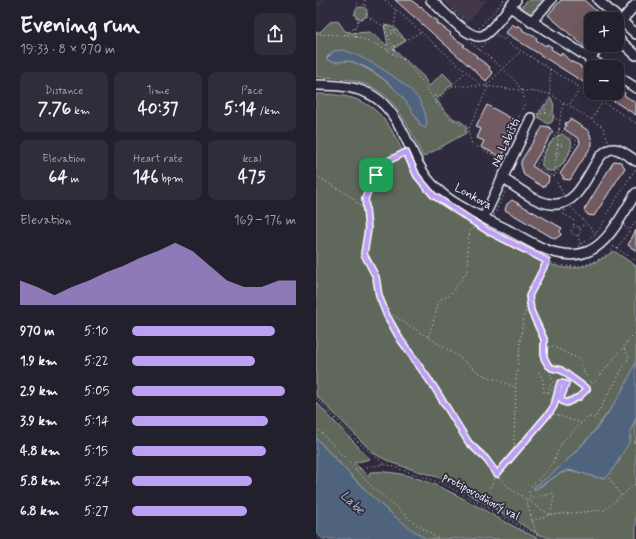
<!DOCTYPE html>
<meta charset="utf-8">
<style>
body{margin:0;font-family:Mynerve,sans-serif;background:#2f2d3a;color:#f1f3f6;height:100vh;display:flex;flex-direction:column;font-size:15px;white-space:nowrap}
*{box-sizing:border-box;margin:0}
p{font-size:13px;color:#a3a3aa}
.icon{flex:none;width:22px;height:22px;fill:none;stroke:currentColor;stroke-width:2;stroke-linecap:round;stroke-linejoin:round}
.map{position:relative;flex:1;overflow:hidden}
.side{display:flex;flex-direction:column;background:#23202e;width:316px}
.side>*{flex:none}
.tools{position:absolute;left:268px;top:12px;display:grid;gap:8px}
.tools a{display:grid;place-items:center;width:40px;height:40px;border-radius:8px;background:#23202e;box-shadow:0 4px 16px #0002,0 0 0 1px #403e4a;font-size:20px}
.pin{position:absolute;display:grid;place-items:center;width:34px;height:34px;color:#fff;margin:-17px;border-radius:8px;box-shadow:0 2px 6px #0006}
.round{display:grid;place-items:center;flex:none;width:42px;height:42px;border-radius:8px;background:#2f2d3a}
.head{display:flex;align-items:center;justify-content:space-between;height:68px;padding:0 20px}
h1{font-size:22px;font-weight:700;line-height:30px}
.stats{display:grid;grid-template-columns:repeat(3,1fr);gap:6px;height:68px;padding:4px 20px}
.stats div{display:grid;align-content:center;border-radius:8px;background:#2f2d3a;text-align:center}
.stats b{font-size:17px;font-weight:700}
.stats small{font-size:11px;font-weight:400}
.stats p{font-size:11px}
.chart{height:112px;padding:8px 20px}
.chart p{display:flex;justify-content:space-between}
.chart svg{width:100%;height:72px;margin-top:4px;fill:#bca0f2;opacity:.7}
ul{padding:0 20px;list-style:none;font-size:13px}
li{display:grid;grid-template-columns:64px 48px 1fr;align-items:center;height:30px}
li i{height:10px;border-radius:5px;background:#bca0f2}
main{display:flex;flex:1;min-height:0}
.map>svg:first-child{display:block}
</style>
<main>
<section class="side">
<div class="head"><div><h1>Evening run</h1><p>19:33 · 8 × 970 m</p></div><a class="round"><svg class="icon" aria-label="share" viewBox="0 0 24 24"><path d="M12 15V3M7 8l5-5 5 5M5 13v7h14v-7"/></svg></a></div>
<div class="stats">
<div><p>Distance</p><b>7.76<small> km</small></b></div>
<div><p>Time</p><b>40:37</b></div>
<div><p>Pace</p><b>5:14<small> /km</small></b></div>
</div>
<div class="stats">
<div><p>Elevation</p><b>64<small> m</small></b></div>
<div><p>Heart rate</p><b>146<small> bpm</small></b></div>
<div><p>kcal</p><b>475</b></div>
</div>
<div class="chart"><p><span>Elevation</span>169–176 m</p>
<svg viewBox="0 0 160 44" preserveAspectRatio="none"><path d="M0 44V29L10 33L20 38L30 33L40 29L50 24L60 20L70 15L80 11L90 6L100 11L110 20L120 29L130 33L140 33L150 29L160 29V44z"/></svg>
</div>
<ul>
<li><b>970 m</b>5:10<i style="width:87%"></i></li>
<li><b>1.9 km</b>5:22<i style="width:75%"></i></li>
<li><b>2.9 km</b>5:05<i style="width:93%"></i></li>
<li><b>3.9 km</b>5:14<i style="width:83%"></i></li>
<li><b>4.8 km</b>5:15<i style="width:82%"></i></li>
<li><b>5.8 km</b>5:24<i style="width:73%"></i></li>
<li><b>6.8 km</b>5:27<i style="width:70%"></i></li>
</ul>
</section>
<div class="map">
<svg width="320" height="539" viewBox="0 0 320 539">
<rect width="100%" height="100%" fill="#2f2a3d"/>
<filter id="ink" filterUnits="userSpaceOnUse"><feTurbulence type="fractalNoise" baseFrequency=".025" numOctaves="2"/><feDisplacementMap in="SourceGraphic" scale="8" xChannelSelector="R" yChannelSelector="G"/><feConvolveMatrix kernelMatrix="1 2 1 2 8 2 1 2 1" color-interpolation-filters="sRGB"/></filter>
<g filter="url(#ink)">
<path fill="#433848" d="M126,0H171L151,22Z"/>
<path fill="#60685b" stroke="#a4acaa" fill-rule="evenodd" d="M212,0H232L219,15L213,16L212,12L203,10Z
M39 13a6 6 0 1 1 12 0a6 6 0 1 1-12 0Z
M22,21L29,31L37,33L54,32L72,46L68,25C80,26 83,32 90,41L77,49L107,76L113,86L127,73L137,83L122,98L118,95C123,104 129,112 137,118C142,121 146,121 150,126V133L107,157C81,100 68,78 0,77V32H4L14,22ZM18,51L96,93L103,100L111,124L105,126C100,117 95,107 89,99C79,86 47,63 32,61C28,61 23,62 19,62L11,57Z
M0,94C48,94 66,107 86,150C92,164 98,178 108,190C126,211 223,266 250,268C268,269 284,261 298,251L320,266V361L313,380L302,399L275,435L239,473L218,487L219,490C247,472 246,466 279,477L303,462L306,452L314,441V433L320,417V539H236L222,534L127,479L76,463L57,453L0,395Z
M235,98L238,105L237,114L238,116L236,122L232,124L222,117L223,113Z
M246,134L255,140C259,150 239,184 226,166C224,156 236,136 246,134Z
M0,402L54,459L38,463L53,476L54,472C113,467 171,517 224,539H110L92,528L53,494L0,438Z"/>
<path fill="#4f647b" stroke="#8c9cad" d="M27,50C48,56 92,82 104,101C108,108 110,116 111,124L109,128L105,126C90,97 68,73 37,62C28,59 18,65 10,59L18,51Z
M320,361V417L314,433V441L294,474L289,478L279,477L259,471L250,470L218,489V487C262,457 301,410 320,361Z
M0,438C34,475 67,512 110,539H7L0,533Z"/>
<path fill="#715a61" stroke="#e8f1f8" d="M79,0H95L104,7L105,6L113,15L122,21L121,23L135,33L134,34L138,38L149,45L147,46L161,56L160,57L174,67L173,69L177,73L170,81Z
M245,0H268L289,19H275V44L271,49L232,15Z
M196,24L201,27L202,25L207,29L206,30L221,38L220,40L230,46L231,44L236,47L235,49L245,55L246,53L254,61L265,66L264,67L275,74V87L190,33Z
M304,90L309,93L308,95L320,103V115L285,93H301V91L303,92Z
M171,105L202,122L193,143V145L191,146L186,157L165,147L168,141L161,138L165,129L160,127Z
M254,119L273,131L276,141V145L254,180L247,179V176L244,174L264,143L263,139L248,129L250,126L249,123L252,122Z
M227,126L233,127L237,132L216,166L233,177L232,183L227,187L208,175L205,165V161Z
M298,161L305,162L309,168L278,216L272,215L268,210Z
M196,200L246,228L244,231L245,235L239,239L189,210L191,204Z
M320,230V251L312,245Z"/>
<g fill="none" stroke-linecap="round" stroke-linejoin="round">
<g stroke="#e8f1f8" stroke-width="12">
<path id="minor" d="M115,0C125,9 155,43 168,35C178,29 191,9 200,0
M282,0L320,34
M194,7L287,67
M215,22L235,0
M301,26L320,4
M301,38L320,55
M273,59L285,45
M301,76L320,88
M0,85C53,85 71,96 93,145C100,159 105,173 116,184C136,207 170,218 196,232C209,239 223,248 237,252C248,255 262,256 273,251C293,243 309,210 320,193
M186,178C201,187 218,202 235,204C272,208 275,146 299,149C306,150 314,157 320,161
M168,217L215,118"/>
</g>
<path stroke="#e8f1f8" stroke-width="1" stroke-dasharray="1 3" stroke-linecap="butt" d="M69,0L165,85
M48,5L49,0
M206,6L211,0
M0,7L7,0
M136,9L146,18
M51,16C64,25 77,30 89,40
M42,21L51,16V9L48,5
M189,26L190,40
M69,28L77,47
M163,28L188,0
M0,34L34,35L65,46L89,61L106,81L120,103L135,119L153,129
M30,35L38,28
M180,35L320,123
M72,36L78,31L80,10
M39,37V28L42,21L38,14L42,5L41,0
M152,41C168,54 213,83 208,105L184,159
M71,50L105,32
M163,50L169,43
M77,54L79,46
M136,86H170L205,51
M170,86L234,94L287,127L293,143
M172,87L152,131L156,144L186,160
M120,103L149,72
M254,104L264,89
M228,105L230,113L244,121
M221,114L234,97V69
M221,114L230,113
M276,119L286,103
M243,129L261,141L238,177L220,166Z
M242,144L244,146L247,145L245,143L243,144
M239 154a2 2 0 1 1 4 0a2 2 0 1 1-4 0Z
M88,152L70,162L64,169L57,185L52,191L49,199L52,229L48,254L60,277L63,296L71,316L84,339L118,387L153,443L170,459L192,487L234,515L289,510L320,483
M0,176L33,195L48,210
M247,194L238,177L245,111L248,102
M255,207L281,235
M249,210L248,215L257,219L258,227
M178,215L190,191
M161,224C183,237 226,264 251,266C267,268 288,260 298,247
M308,226L314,230
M255.5 231a4.5 4.5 0 1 1 9 0a4.5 4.5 0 1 1-9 0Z
M263,228L269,224
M262,235L264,244
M294,244L320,261
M262,246C274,239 287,230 290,215L320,168
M301,249L320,221
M228,268V261
M213,297L215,311L228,339L229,362L236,368L245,370L271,389
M70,311L142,356L165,374L199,387
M112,336C118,324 119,312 124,299L133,296L153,269L151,251L154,230L161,225
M229,354L232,347L236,346L265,360L268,373L276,383
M223,372L227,380L228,392H232L234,385L238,387L231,397L232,400L236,399L244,383H248L250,386L245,399L247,403C265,405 296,360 307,347
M0,398L46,446L69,464L128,484L205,527L229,539
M234,413L265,423
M0,427L57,488L100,524L123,539
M318,442H320
M199,452L198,439L200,379L207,320L213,297L231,261
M39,469L69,464
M293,478L305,496
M214,498L210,500L221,536L218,539
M171,507L174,488L181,474L238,406L241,389L229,362
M216,521L234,515L239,493L215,498L212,489L234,468L247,441L272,417L279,418L313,357L307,347L320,331"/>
<use href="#minor" stroke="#2f2a3d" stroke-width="9"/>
</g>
</g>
<g fill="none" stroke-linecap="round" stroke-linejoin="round" filter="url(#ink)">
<g stroke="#fff" stroke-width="8">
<path id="route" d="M90,152L101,176L117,195L170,230L231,261L213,296L215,311L228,339V358L232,365L236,368L245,370L271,389L263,397L250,403L246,401L245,398L250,384L244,383L238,406L234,412L181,474L170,459L153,443L118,387L84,339L71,316L63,296L60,277L48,254L52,229L49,199L52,191L57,185L64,169L70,162Z"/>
</g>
<use href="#route" stroke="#bca0f2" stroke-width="5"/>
</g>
<g text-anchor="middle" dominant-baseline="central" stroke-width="3.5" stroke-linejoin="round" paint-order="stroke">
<g font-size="12" fill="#e8f1f8" stroke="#2f2a3d">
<text transform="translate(190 143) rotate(-65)">Na Labišti</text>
<text transform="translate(157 197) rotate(29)">Lonkova</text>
<text transform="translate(165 497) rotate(29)">protipovodňový val</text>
</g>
<g font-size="13" font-style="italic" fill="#abb9c6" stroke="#2f2a3d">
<text transform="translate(36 503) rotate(44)">Labe</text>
</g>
</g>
</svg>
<div class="tools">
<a>+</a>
<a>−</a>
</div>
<div class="pin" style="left:60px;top:175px;background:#1e9e55"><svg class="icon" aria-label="arrive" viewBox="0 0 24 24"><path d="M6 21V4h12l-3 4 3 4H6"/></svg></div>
</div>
</main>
